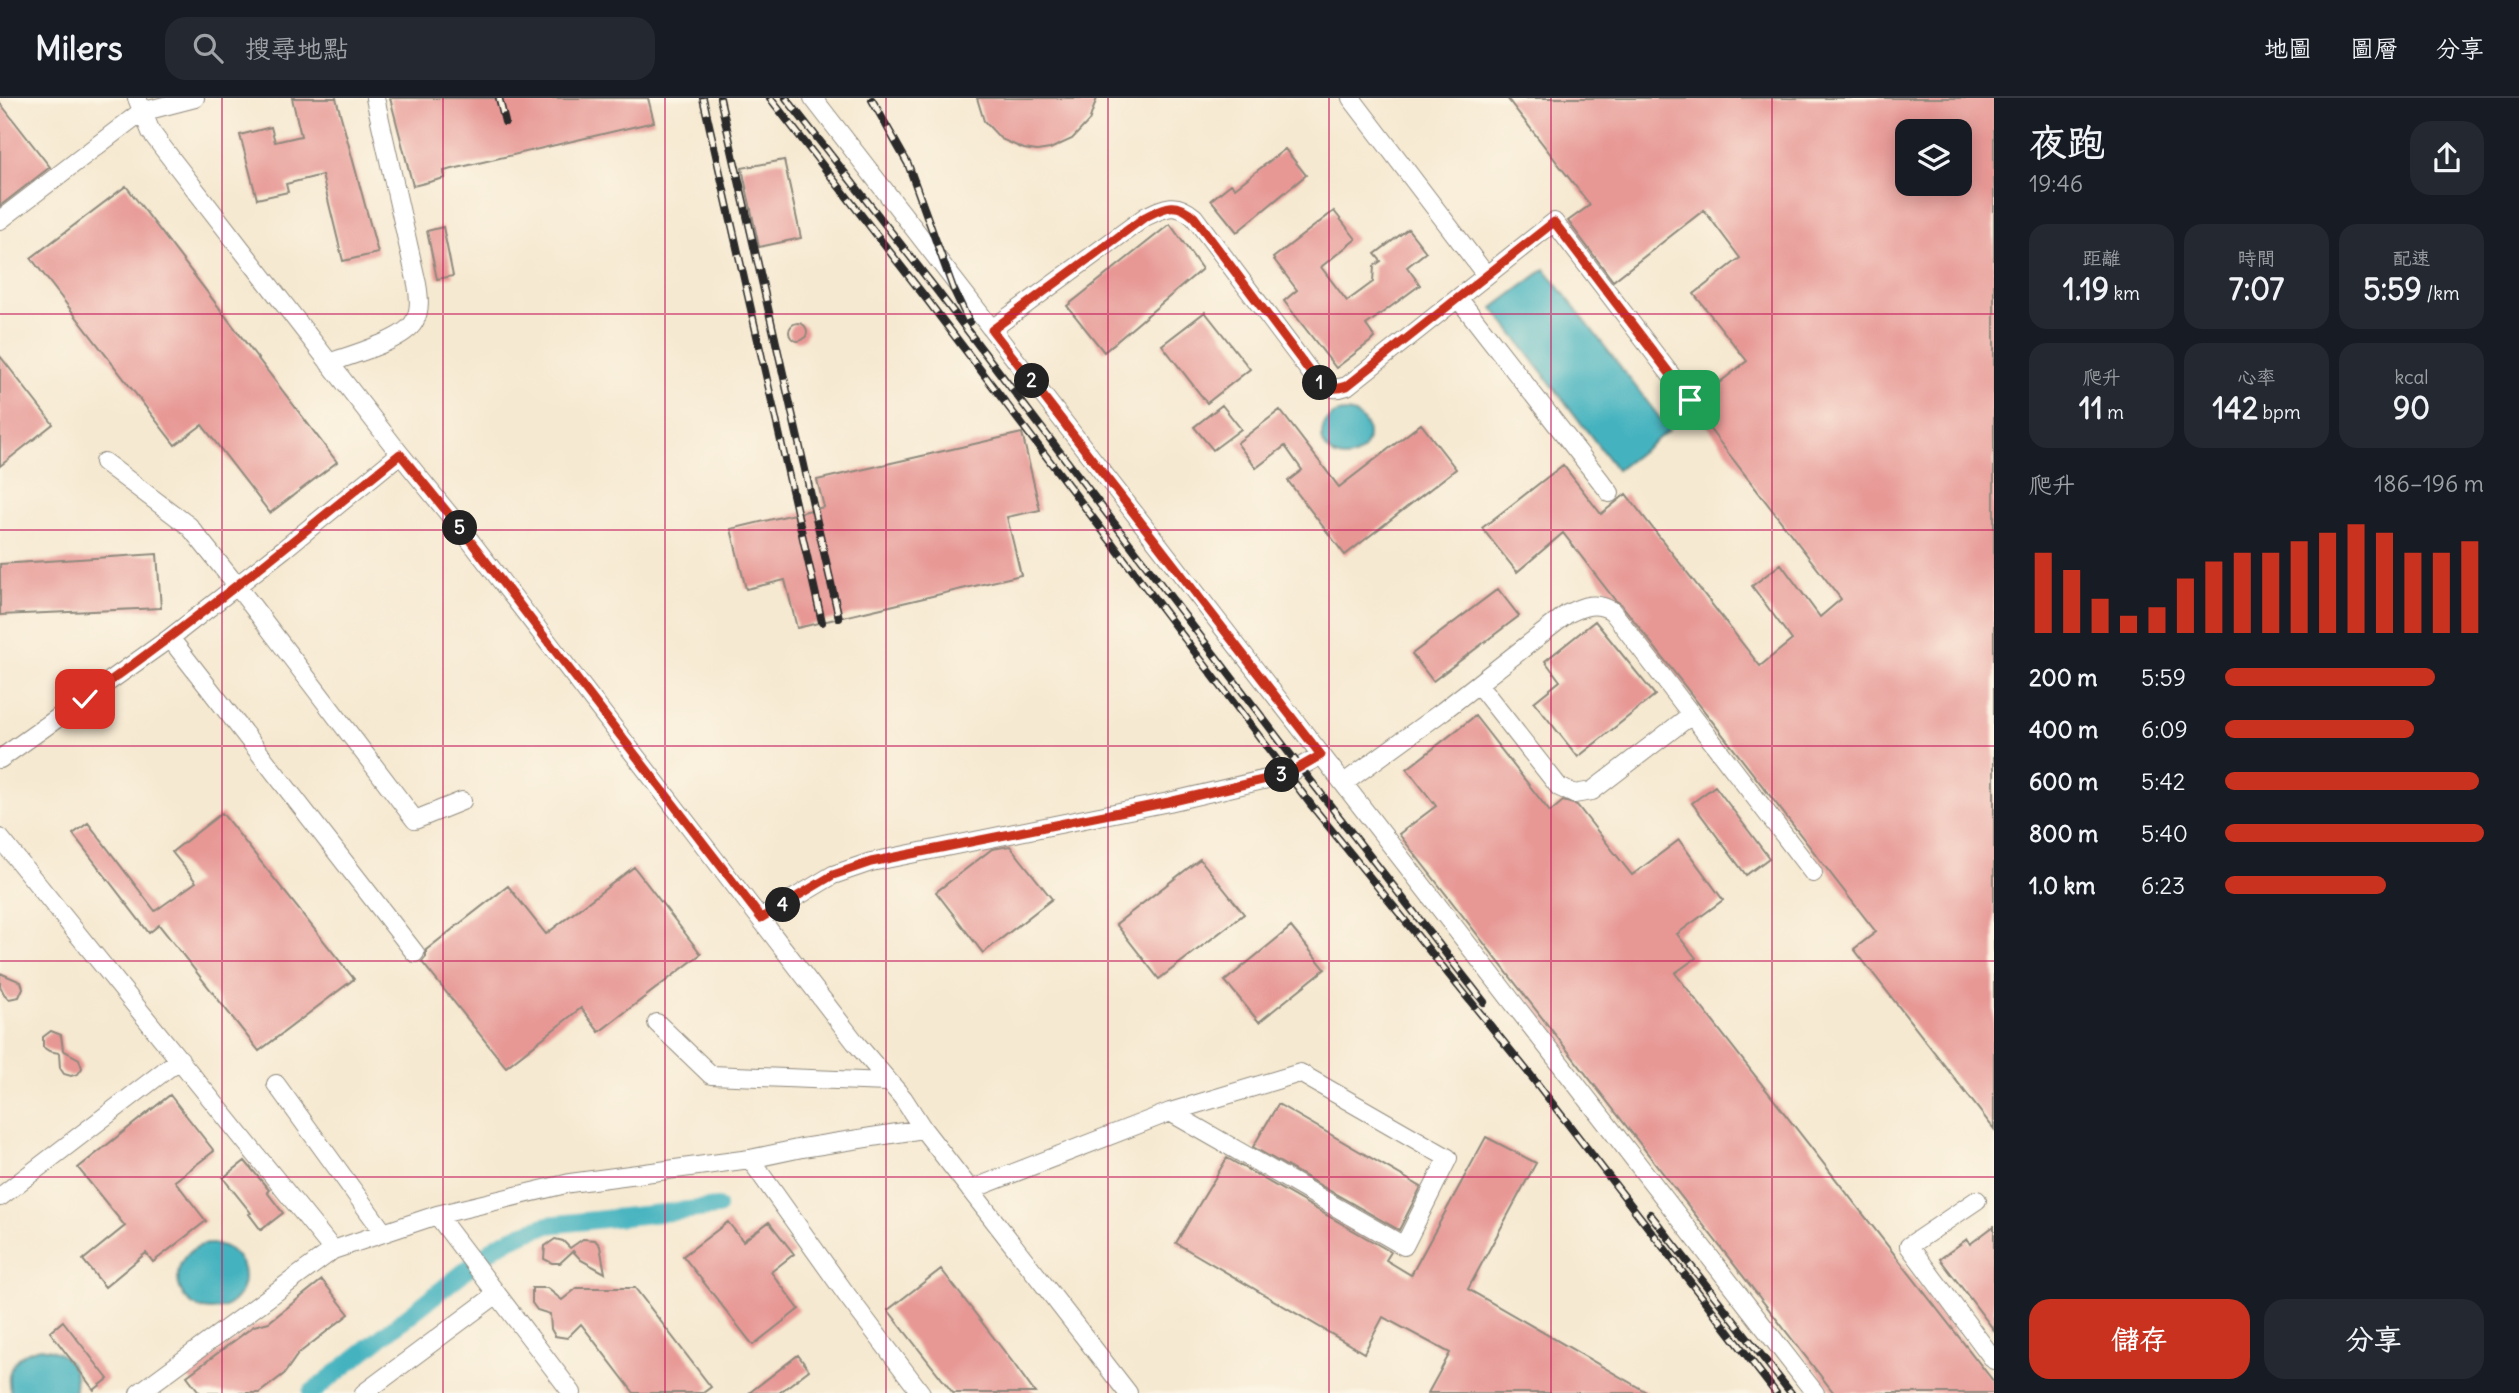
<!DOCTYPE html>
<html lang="zh-TW">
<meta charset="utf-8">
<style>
body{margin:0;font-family:Delius,"LXGW WenKai TC",sans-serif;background:#242831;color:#f1f3f6;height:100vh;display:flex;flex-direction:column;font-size:26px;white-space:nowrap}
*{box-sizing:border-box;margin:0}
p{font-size:23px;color:#9ea1a6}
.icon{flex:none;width:38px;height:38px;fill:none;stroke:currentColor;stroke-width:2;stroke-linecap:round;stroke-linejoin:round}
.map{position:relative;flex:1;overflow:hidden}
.drawer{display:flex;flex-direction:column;background:#171b24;width:525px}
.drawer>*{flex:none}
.tools{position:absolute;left:1895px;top:21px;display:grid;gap:14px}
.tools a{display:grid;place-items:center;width:77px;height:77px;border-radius:14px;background:#171b24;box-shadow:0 4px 18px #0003;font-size:35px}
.pin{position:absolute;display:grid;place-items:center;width:60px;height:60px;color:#fff;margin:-30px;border-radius:14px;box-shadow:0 4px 10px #0006}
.km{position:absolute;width:35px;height:35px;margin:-18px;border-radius:50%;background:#222;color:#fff;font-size:19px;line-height:35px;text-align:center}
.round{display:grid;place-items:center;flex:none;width:74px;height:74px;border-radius:21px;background:#242831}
.summary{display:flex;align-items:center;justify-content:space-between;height:119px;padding:0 35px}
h1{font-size:38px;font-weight:800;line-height:52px}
.stats{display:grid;grid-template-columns:repeat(3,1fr);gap:10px;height:119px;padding:7px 35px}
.stats div{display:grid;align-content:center;border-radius:18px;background:#242831;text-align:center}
.stats b{font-size:30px;font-weight:800}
.stats small{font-size:19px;font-weight:400}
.stats p{font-size:19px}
.chart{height:196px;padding:14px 35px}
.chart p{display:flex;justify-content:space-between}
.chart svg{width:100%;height:126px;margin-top:7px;stroke:#c8321e;stroke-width:6}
.action{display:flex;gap:14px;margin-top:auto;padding:14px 35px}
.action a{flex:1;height:80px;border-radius:21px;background:#c8321e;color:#fff;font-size:28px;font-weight:800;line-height:80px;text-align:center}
.action a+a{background:#242831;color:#f1f3f6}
ul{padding:0 35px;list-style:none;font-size:23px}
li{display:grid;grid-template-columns:112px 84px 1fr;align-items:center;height:52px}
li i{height:18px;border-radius:9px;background:#c8321e}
header{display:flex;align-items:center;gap:42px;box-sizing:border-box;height:98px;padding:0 35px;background:#171b24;border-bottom:2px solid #363941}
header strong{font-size:33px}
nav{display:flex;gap:38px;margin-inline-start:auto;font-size:24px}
.search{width:490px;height:63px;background:#242831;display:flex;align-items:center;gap:18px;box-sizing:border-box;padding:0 24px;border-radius:21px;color:#9ea1a6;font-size:26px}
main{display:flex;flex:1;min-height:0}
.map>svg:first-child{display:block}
</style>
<header>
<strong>Milers</strong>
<div class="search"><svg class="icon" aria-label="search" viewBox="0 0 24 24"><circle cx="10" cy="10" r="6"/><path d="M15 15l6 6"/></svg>搜尋地點</div>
<nav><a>地圖</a><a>圖層</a><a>分享</a></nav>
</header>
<main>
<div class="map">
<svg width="1994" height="1295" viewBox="0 0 1994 1295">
<rect width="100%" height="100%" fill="#fcf5e5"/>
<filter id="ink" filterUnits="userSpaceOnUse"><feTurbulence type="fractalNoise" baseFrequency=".0143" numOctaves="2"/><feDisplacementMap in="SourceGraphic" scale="14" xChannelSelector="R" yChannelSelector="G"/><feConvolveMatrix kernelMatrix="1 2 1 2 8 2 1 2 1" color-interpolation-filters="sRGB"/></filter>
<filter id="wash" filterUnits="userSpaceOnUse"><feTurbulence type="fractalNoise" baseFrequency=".00686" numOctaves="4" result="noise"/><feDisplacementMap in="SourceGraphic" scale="28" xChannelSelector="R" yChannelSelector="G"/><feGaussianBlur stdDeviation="1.57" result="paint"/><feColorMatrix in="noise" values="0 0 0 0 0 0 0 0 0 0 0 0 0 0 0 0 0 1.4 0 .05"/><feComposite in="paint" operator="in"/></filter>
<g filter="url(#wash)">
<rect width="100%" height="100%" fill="#f6e9d1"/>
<path fill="#44b3bf" stroke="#386f75" stroke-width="2" d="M1545,171L1669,332L1617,372L1493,210Z
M1322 337a23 23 0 1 1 46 0a23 23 0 1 1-46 0Z
M178 1179a33 33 0 1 1 66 0a33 33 0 1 1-66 0Z
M41,1250C66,1253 80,1270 74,1295H11C3,1271 18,1254 41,1250Z"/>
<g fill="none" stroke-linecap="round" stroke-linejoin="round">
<path stroke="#44b3bf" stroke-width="18" d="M311,1295L498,1147L524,1135L548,1127L717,1109"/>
</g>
<g id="blocks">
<path fill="#e79895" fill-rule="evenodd" d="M292,0H336L378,155L343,163L322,77L286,86L288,94L257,101L240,37L271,29L275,44L301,38Z
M390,0H648L654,24L444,73L445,80L413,88Z
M977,0H1097L1089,23L1072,41L1050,51L1037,53L1024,51L1001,41L984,23Z
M1507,0H1994V1031L1854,851L1876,834L1621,506L1615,502L1563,435L1517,474L1482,430L1563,367L1601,416L1626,396L1760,568L1792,542L1752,488L1781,466L1820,519L1841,501L1695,312L1700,307L1701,299L1747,263L1694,196L1740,160L1704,112L1613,183L1568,123L1590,107ZM1908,33H1960V86H1908Z
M0,5L50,69L0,108Z
M1285,51L1306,77L1237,134L1211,102L1231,86L1235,90Z
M784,62L801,140L759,149L742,70Z
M126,88L337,364L270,415L202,327L175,347L31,160Z
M1334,113L1356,141L1321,169L1347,203L1373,184L1374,168L1381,163L1375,156L1408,131L1426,154L1407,169L1420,187L1366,227L1375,240L1336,270L1284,203L1297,192L1273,160Z
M1170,126L1202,171L1104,254L1067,208Z
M443,129L453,178L437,181L427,133Z
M1205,214L1250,271L1207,305L1162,247Z
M789 234a9 9 0 1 1 18 0a9 9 0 1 1-18 0Z
M0,258L53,326L0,368Z
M1222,307L1241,331L1213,352L1194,329Z
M1280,312L1339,389L1421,326L1456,371L1345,457L1288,383L1302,372L1285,348L1256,370L1237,345Z
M1022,335L1040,412L1007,419L1021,477L797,530L785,482L746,491L731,431L824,409L817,382Z
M157,456L161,510L0,517V466Z
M1498,491L1519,518L1433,583L1412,556Z
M1595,523L1655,597L1578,659L1534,604L1560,583L1545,563Z
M1475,618L1550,714L1563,703L1577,707L1632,777L1679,742L1723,802L1677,836L1696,860L1675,875L1994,1284V1295H1834L1399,736L1436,708L1407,671Z
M1715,688L1769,760L1746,777L1692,705Z
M222,715L354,881L259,953L159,827L149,835L73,736L88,725L155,813L196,784L172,754Z
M1010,748L1052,801L983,855L936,794L992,751Z
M1200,761L1244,816L1159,881L1116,826Z
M634,769L701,856L599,934L581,910L506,969L422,864L426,859V852L508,788L546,836Z
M1291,829L1325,871L1259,924L1225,883Z
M0,875L21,884L23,890L19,899L9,901L4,896L0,888Z
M51,933L61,937L63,952L79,961L82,970L78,976L71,978L64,976L60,970L59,955L49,953L43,949V939Z
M170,997L214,1053L175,1083L206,1123L153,1164L146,1155L105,1189L83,1162L125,1128L78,1070Z
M1278,1006L1421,1089L1399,1132L1253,1049Z
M1486,1039L1536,1065L1468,1191L1648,1295H1428L1450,1255L1383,1219L1364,1255L1176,1145L1227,1060L1391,1154L1386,1162L1411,1177Z
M245,1063L269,1092L267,1094L283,1115L261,1132L249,1116L251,1115L223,1080Z
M728,1124L743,1143L769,1124L794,1156L771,1174L799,1211L753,1247L683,1158Z
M1994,1128V1232L1940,1161L1967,1141L1970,1146Z
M555,1141L563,1143L570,1150L583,1141L595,1142L600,1148L605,1175L581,1162L573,1153L560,1165H552L544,1161L545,1148Z
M941,1171L1014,1266L1035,1295H953L888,1212Z
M322,1182L349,1216L298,1256L284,1276L259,1295H200L187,1278L254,1228L269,1224Z
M532,1190H547L562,1202L577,1190H635L711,1289L703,1295H634L581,1226L567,1240L555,1238L551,1231L550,1216L537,1212L532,1205Z
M63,1223L108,1281L94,1292L50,1234Z
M798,1257L809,1272L779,1295H749Z"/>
</g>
</g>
<g filter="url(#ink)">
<use href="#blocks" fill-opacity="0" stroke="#908a7e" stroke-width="2"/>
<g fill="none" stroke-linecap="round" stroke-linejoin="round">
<g stroke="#908a7e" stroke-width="20">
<path id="minor" d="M137,0L151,34L163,50L400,356L465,436L855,944L903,1000L923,1031L1128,1295
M813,0L1815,1295
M1351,0L1486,177
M0,122L141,14L195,0
M1458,200L1610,395
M992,231L1145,119C1165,109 1176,103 1194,119L1314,279C1324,290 1333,293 1347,288L1554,124L1690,302
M329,265C350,257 403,243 414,224C421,212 419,198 417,186L375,0
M104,364L189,428L237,488L415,722L462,703
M170,540L415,855
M1478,586L1559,689L1574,696L1592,693L1691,617
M0,661L170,540L284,451L400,356
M1344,685L1443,613L1567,516C1583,508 1596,503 1612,513L1813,775
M0,740L333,1152L139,1295
M761,820L833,777L871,764L1169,704L1288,676L1321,657
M657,925L711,977L887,984
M276,986L384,1135
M750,1061L846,1196L921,1295
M970,1092L1170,1014L1300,975L1448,1060L1404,1148L1170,1014
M0,1099L180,961
M1977,1102L1909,1148L1994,1262
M437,1117L572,1295
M333,1152L437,1117L570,1085L750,1061L802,1050L923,1031
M364,1295L497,1196"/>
</g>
<use href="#minor" stroke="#fff" stroke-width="18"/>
<g stroke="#2b2b2b" stroke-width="8">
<path id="rail" d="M499,0L505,24
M703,0L822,524
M720,0L839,520
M770,0L925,199L1312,708L1528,974L1776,1295
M786,0L935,190L1293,660L1484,904
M872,2L908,66L953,190L969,224
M1650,1116L1791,1295"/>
</g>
<use href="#rail" stroke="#fcf5e5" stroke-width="5" stroke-dasharray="16" stroke-linecap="butt"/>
</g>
</g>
<g fill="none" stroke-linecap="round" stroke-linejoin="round" filter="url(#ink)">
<g stroke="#fff" stroke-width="14">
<path id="route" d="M85,601C194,524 297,440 400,356L465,436L761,820L833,777L871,764L1169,704L1288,676L1321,657L992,232L1145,119C1165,109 1176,102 1194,119L1314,279C1324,290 1333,293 1347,288L1554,124L1690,302"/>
</g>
<use href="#route" stroke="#c8321e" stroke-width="9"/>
</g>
<path fill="none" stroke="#c2185b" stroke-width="2" stroke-opacity="0.55" d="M222,0V1295M443,0V1295M665,0V1295M886,0V1295M1108,0V1295M1329,0V1295M1551,0V1295M1772,0V1295M0,216H1994M0,432H1994M0,648H1994M0,863H1994M0,1079H1994"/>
</svg>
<div class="tools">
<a><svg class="icon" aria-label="layers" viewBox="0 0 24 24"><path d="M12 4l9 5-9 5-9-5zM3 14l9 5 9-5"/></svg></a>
</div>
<div class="pin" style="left:1690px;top:302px;background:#1e9e55"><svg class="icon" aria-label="arrive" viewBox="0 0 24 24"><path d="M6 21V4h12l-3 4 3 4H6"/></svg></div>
<div class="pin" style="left:85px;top:601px;background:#d93025"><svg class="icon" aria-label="check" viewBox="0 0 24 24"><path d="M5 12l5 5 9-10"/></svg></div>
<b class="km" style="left:1320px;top:285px">1</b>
<b class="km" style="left:1032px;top:283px">2</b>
<b class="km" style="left:1282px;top:677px">3</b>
<b class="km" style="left:783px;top:807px">4</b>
<b class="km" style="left:460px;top:430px">5</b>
</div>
<section class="drawer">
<div class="summary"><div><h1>夜跑</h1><p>19:46</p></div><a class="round"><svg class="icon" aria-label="share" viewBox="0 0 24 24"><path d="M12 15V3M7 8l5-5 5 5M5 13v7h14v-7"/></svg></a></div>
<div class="stats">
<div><p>距離</p><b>1.19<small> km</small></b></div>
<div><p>時間</p><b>7:07</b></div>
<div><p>配速</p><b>5:59<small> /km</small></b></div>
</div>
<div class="stats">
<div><p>爬升</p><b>11<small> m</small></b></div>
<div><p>心率</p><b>142<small> bpm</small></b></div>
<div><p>kcal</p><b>90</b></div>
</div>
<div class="chart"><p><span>爬升</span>186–196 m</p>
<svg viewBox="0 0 160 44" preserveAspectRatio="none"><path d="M5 44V16M15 44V22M25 44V32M35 44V38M45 44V35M55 44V25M65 44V19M75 44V16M85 44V16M95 44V12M105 44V9M115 44V6M125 44V9M135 44V16M145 44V16M155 44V12"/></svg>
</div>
<ul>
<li><b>200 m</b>5:59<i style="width:81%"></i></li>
<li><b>400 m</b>6:09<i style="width:73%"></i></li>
<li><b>600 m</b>5:42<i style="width:98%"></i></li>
<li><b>800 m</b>5:40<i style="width:100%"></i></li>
<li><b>1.0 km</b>6:23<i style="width:62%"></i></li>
</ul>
<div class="action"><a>儲存</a><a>分享</a></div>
</section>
</main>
